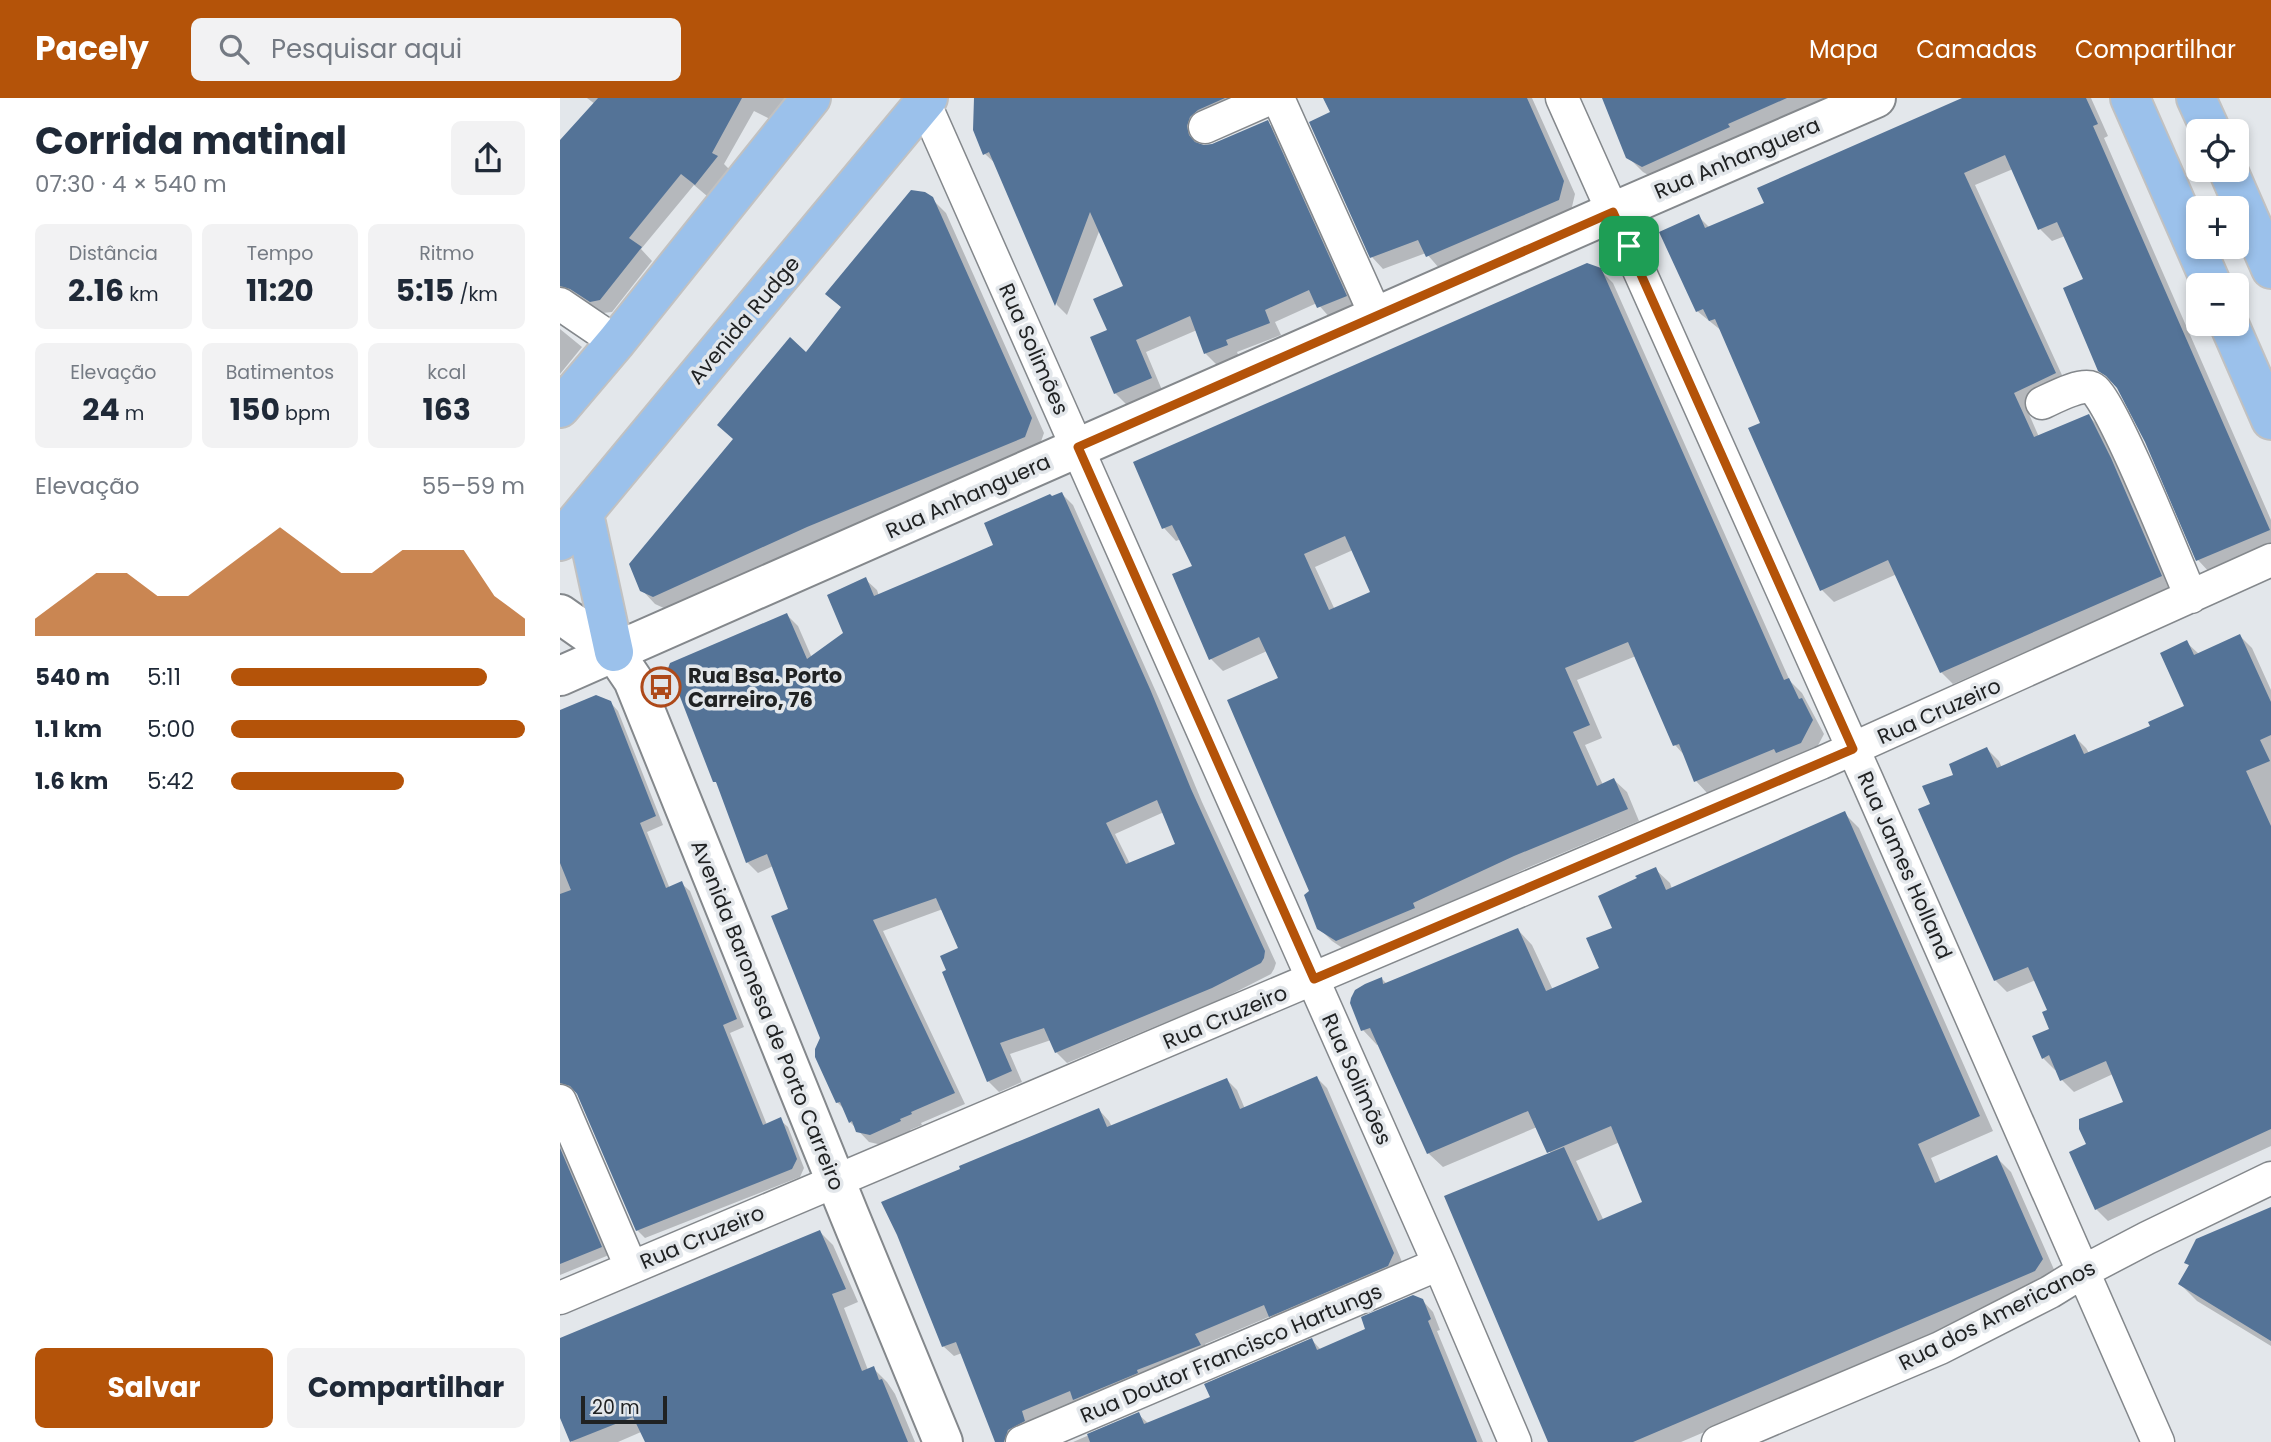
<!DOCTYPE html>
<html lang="pt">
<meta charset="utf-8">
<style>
body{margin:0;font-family:Poppins,sans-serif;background:#f2f2f3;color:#1f2937;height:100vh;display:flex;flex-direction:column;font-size:26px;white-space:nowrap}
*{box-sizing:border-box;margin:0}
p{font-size:23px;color:#747a83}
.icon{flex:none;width:38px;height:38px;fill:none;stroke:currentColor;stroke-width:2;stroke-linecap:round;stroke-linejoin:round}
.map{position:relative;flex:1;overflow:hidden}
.side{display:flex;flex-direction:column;background:#fff;width:560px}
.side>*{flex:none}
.fabs{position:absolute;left:1626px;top:21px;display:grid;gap:14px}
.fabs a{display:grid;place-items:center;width:63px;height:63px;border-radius:10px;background:#fff;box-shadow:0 4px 10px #0003;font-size:35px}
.scale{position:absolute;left:21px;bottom:18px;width:86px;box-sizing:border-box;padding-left:7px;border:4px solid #202223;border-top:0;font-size:19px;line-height:24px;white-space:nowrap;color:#202223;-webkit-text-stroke:5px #e3e7eb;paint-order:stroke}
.pin{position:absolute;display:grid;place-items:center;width:60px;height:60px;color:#fff;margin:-30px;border-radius:14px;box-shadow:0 4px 10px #0006}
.round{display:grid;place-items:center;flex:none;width:74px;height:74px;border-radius:10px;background:#f2f2f3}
.head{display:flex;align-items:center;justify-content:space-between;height:119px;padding:0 35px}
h1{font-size:38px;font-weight:700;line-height:52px}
.metrics{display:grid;grid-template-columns:repeat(3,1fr);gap:10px;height:119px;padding:7px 35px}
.metrics div{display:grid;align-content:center;border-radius:10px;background:#f2f2f3;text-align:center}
.metrics b{font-size:30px;font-weight:700}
.metrics small{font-size:19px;font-weight:400}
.metrics p{font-size:19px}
.chart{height:196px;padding:14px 35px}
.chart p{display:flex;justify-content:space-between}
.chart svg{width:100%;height:126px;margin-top:7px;fill:#b45309;opacity:.7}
.button{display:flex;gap:14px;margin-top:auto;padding:14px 35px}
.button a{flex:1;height:80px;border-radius:10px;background:#b45309;color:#fff;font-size:28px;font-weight:700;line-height:80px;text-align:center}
.button a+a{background:#f2f2f3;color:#1f2937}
ul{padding:0 35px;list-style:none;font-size:23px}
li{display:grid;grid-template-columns:112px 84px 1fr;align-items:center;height:52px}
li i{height:18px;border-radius:9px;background:#b45309}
header{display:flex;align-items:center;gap:42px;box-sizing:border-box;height:98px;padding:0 35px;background:#b45309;color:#fff}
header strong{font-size:33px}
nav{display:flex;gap:38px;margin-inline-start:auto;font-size:24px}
.search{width:490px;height:63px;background:#f2f2f3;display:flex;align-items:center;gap:18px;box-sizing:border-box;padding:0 24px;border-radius:10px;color:#747a83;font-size:26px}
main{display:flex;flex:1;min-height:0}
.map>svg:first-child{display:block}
</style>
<header>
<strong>Pacely</strong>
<div class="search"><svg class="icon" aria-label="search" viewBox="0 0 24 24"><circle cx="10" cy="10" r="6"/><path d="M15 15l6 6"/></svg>Pesquisar aqui</div>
<nav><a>Mapa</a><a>Camadas</a><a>Compartilhar</a></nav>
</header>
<main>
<section class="side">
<div class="head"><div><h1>Corrida matinal</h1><p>07:30 · 4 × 540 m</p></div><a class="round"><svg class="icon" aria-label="share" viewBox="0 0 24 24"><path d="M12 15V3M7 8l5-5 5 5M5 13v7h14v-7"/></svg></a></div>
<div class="metrics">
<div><p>Distância</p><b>2.16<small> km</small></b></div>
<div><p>Tempo</p><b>11:20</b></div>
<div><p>Ritmo</p><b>5:15<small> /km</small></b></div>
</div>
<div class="metrics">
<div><p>Elevação</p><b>24<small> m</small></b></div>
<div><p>Batimentos</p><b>150<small> bpm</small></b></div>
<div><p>kcal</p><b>163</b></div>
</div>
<div class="chart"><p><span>Elevação</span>55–59 m</p>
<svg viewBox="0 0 160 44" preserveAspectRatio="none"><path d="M0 44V38L10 30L20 22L30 22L40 30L50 30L60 22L70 14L80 6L90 14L100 22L110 22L120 14L130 14L140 14L150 30L160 38V44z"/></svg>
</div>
<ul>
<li><b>540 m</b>5:11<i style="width:87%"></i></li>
<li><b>1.1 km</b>5:00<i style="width:100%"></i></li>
<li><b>1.6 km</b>5:42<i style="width:59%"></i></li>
</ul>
<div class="button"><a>Salvar</a><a>Compartilhar</a></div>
</section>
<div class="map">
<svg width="1711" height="1344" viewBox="0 0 1711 1344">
<rect width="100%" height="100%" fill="#e3e7eb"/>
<path fill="#0003" fill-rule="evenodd" d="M27,0H227L210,21L194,13L164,66L169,71L147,98L134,87L81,151L92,163L52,214L43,215L24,202L15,199L0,205V45L35,6Z
M432,0H703L638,40L639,48H653L707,24L719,35L797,210L771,221L757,205L715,224L721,237L677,254L679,259L657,267L646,256L637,232L586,254L602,292L567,307L555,295L549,233L565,189L540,131L507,217L497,207L437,67L425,56Z
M765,0H972L1015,96L1011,113L879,170L866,155L823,171L812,159L772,15Z
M1044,0H1272L1097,82L1083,74L1068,59Z
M1407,0H1531L1548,38L1544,40L1711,422V448L1650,475L1638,462L1586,343L1556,287L1540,272L1525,182L1505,138L1492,143L1480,131L1453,71L1415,87L1507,288L1465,307L1479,339L1529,318L1541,331L1563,374L1613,490L1393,586L1381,574L1337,476L1274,504L1262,492L1203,326L1163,234L1137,213L1138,118L1150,130L1206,106Z
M372,101L386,115L484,335L478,352L108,512L95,506L82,492L246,256L282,210L268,196Z
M1040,172L1053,185L1230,583L1242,595L1264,636L1253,657L1226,663L1148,696L1136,683L1125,658L1115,647L1076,558L1017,582L1042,640L1025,647L1043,687L1054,682L1067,694L1079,723L967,770L790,855L772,843L759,830L751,794L720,581L707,553L663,573L651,561L634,469L621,441L616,443L604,430L576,365ZM793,452L812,495L775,512L755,469Z
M0,231L22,249L0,276Z
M502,396L513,407L600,603L642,704L716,865L714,871L711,876L664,900L507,965L496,954L491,942L450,956L462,984L439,994L428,983L400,851L383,811L323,833L405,1006L361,1025L362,1027L350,1032L351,1034L322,1047L309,1044L290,1024L285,1012L277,1004L230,812L213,768L198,775L187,764L160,689L155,683L123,601L113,592L227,517L238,528L252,560L285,536L306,482L317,492L319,498L435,448L492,400ZM604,714L618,747L570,766L555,736Z
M1680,538L1692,550L1711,592V1048L1548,1123L1536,1111L1528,1047L1565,1005L1553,976L1514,994L1502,982L1497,971L1495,972L1483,960L1492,932L1489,913L1476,882L1447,894L1435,882L1373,707L1396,678L1427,651L1439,663L1442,670L1514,638L1526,650L1529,655L1592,629L1627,609V545L1639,556Z
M50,604L58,613L103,727L87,734L110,791L122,786L130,793L184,929L170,935L207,1027L220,1022L228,1029L244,1070L240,1079L85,1140L77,1132L18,995L12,992L0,995V614Z
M1284,715L1299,730L1433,1033L1371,1060L1381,1084L1437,1060L1451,1074L1496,1176L1489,1187L1121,1344H990L991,1056L977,1029L883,1069L868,1055L819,946L817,947L803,932L822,881L827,886L958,832L972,847L993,892L1041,871L1054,831L1095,771L1110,785L1112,791ZM1060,1044L1085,1105L1044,1123L1016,1063Z
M757,980L767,990L843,1166L721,1228L711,1218L645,1246L650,1258L518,1304L471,1323L474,1330L443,1343L402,1255L394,1258L383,1248L539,1012L549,1023L552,1029L667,982L677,992L685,1011Z
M0,1042L49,1157L0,1177Z
M1711,1110V1248L1637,1203L1620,1186L1630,1168L1626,1164L1638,1143Z
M260,1134L273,1147L298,1204L284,1210L308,1272L313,1270L327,1284L335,1296L355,1344H86L81,1334L58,1344H12L0,1316V1242Z
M862,1202L873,1214L880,1232L877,1233L923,1344H513L578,1316L589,1326L652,1300L752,1242L761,1252L807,1232Z"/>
<path fill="#547397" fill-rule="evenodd" d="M38,0H182L152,55L158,58L135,87L121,76L69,140L82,149L40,202L30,204L10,191L0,188V42Z
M414,0H665L638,12L630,19L627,28L629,37L635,44L644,47L652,46L708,22L787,198L757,210L749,192L705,212L710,225L666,242L668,247L644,256L630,218L576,242L592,280L554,296L530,239L547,232L533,201L563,188L530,114L495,208L429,54L423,57L413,32Z
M763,0H967L1004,83L999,102L866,159L858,142L810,160L749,24L770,14Z
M1042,0H1227L1168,26L1170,29L1082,69L1066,60Z
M1402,0H1526L1538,26L1533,28L1710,432L1636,463L1585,344L1557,290L1546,278L1538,273L1503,190L1523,181L1497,124L1478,132L1445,57L1404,75L1496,275L1454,295L1474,339L1529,316L1551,360L1602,478L1380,575L1328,462L1260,493L1188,330L1200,325L1155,221L1149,223L1143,211L1136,214L1099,134L1139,116L1145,130L1204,105L1197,90Z
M351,92L365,94L373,99L472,320L465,339L247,429L93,499L80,493L69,466L173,341L157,327L230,239L246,254L281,209L265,196Z
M1027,165L1041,170L1224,582L1229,580L1239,601L1242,600L1253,622L1241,645L1216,655L1214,651L1134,684L1119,646L1113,648L1068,544L1005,570L1030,627L1013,634L1037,688L1054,680L1068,711L954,758L853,805L855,810L776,843L757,831L744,797L749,793L667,602L718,580L699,539L649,562L612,476L632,468L612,427L602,431L573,364ZM785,438L810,494L769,512L744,456Z
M502,394L590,591L631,691L705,853L704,860L701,865L652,890L495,955L484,930L440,945L452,973L427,984L382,874L386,872L380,858L398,850L376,800L313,822L395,995L351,1014L352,1016L340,1021L341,1023L310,1037L296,1034L292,1023L289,1025L280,1004L276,1005L255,959V951L260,940L211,818L228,811L207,756L186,765L156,684H153L117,591L112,593L106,576L110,565L227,515L247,561L283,535L267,497L306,479L314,498L394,464L433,447L424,425L490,396L492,398ZM597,702L615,746L566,766L546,725Z
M1680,536L1711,604V637L1700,642L1710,663L1686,673L1711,728V1031L1535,1112L1509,1054L1526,1046L1519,1031V1021L1563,1004L1546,963L1500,983L1489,957L1482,961L1472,938L1489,931L1482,914L1487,912L1468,869L1434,883L1358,711L1370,706L1362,688L1393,677L1389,666L1427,649L1437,670L1515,636L1524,656L1590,628L1588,624L1624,608L1600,555L1627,542L1634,557Z
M36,597L51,603L96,718L80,725L106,790L122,783L177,921L163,927L203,1027L221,1019L237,1061L232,1071L76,1133L17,996L10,988L0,985V796L11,792L0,765V612Z
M1285,713L1420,1018L1358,1046L1375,1085L1437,1057L1483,1161L1475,1173L1073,1344H988L884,1098L1004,1049L1038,1123L1082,1104L1051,1028L987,1055L968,1013L867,1056L810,930L801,933L790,905L791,900L795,892L805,886L822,879L823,886L958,830L986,893L1039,870L1026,840L1052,830L1038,798L1077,780L1075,778L1096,769L1106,792Z
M757,978L834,1155L828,1168L709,1219L704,1207L635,1236L641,1247L577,1272L578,1275L513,1302L510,1293L462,1313L465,1323L448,1332L444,1344H435L396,1244L382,1249L337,1137L321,1104L400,1071L399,1068L539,1010L547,1029L667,980L680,1011Z
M0,1050L42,1149L0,1166Z
M1711,1109V1243L1618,1186L1629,1167L1624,1165L1636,1141Z
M260,1132L286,1191L272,1196L302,1273L314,1268L319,1282L322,1281L348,1344H85L73,1319L10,1344L0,1320V1240Z
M853,1197L863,1201L871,1221L868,1223L917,1344H530L527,1336L579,1314L584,1326L650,1299L644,1286L752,1240L757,1252L805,1231L801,1219Z"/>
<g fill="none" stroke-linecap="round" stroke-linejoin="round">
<g stroke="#84888c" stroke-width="35">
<path id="street" d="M718,0L816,218
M1002,0L1307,682L1598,1344
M364,4L879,1166L955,1344
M645,29L711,0
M0,206L56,244
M1482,305C1493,300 1521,285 1532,290C1550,297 1619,471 1631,499
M0,1003L71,1169
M0,1200L1261,665L1711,462
M462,1344L879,1166
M1158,1344L1380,1250L1490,1194L1524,1173L1587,1140L1711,1080"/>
</g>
<g stroke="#84888c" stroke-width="42">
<path id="secondary" d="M0,516L54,554L73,582L289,1116L383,1344
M0,578L1053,114L1316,0"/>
</g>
<g stroke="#c1c1c1" stroke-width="42">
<path id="primary" d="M1570,0L1652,187
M1636,0L1651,33
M1668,72L1711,171
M1669,226L1711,322
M0,310L56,244L251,0
M24,416L54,554
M0,443L368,0"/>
</g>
<use href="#street" stroke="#fff" stroke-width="32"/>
<use href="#secondary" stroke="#fff" stroke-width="38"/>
<use href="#primary" stroke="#9bc1eb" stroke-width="38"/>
</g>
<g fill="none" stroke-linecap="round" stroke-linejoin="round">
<g stroke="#fff" stroke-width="14">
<path id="route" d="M1053,114L1293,651L754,881L518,349Z"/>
</g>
<use href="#route" stroke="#b45309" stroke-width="9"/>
</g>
<defs>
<g id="bus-ring" transform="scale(2.0125)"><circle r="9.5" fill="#e3e7eb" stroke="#ae4919" stroke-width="1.5"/><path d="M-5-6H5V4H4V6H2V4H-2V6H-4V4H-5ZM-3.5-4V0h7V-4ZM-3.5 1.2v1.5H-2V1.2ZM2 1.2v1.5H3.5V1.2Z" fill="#ae4919"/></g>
</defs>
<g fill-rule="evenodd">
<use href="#bus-ring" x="101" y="589"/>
</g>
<g text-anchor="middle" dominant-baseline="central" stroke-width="7" stroke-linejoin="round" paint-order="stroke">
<g font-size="21" fill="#202223" stroke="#e3e7eb">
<text transform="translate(1177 60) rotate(-23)">Rua Anhanguera</text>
<text transform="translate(184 222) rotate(-50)">Avenida Rudge</text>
<text transform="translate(474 251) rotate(66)">Rua Solimões</text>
<text transform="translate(408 398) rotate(-24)">Rua Anhanguera</text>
<text transform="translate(1379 613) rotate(-24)">Rua Cruzeiro</text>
<text transform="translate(1345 767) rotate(66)">Rua James Holland</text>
<text transform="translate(208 917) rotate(68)">Avenida Baronesa de Porto Carreiro</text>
<text transform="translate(665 919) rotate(-23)">Rua Cruzeiro</text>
<text transform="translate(797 981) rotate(66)">Rua Solimões</text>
<text transform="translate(142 1139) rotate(-23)">Rua Cruzeiro</text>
<text transform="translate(1437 1217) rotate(-27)">Rua dos Americanos</text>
<text transform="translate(671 1255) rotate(-23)">Rua Doutor Francisco Hartungs</text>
</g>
<g font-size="21" font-weight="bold" fill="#202223" stroke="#e3e7eb" text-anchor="start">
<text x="128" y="577">Rua Bsa. Porto<tspan x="128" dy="24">Carreiro, 76</tspan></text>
</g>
</g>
</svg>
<div class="fabs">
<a><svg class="icon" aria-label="locate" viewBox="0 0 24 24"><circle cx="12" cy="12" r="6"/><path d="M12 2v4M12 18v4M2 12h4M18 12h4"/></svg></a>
<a>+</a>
<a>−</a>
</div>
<div class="scale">20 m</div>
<div class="pin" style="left:1069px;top:148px;background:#1e9e55"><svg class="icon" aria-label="arrive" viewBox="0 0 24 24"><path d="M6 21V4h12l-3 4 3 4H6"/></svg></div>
</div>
</main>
